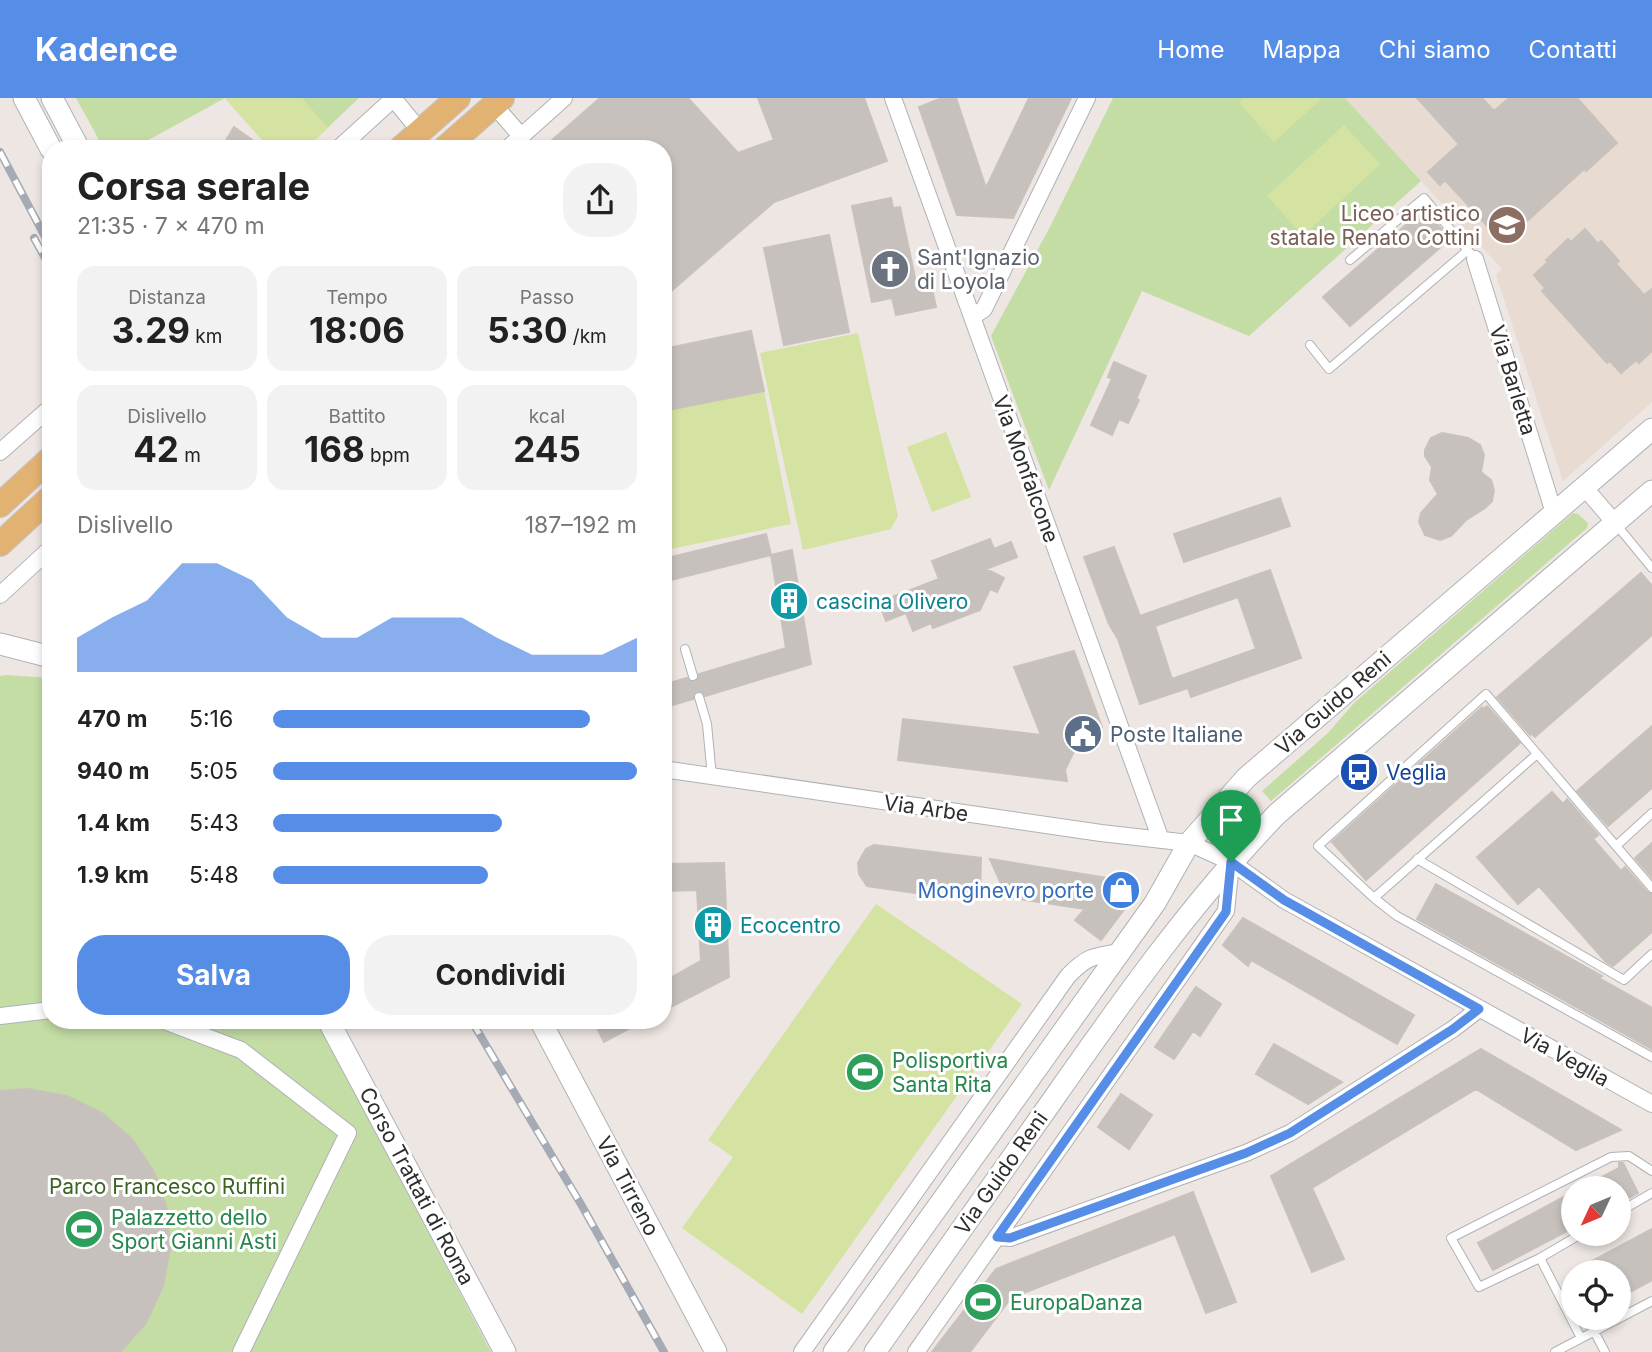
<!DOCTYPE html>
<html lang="it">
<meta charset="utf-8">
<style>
body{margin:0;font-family:Inter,sans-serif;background:#f2f2f2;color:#222;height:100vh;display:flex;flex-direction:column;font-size:26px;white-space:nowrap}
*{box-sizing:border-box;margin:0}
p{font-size:23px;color:#767676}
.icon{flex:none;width:38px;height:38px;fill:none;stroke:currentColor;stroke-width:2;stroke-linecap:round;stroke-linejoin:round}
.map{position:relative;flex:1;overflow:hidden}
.drawer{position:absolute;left:42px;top:42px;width:630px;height:889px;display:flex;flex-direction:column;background:#fff;border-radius:28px;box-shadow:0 4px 10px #0003}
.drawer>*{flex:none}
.needle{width:46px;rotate:226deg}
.buttons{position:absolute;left:1561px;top:1078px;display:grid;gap:14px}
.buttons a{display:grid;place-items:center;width:70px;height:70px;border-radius:50%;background:#fff;box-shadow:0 4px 10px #0003;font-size:35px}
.pin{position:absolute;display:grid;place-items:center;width:60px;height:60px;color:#fff;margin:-72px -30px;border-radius:50% 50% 50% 0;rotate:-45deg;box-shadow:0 0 7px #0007}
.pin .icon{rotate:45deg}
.round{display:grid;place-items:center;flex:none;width:74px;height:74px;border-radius:28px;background:#f2f2f2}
.head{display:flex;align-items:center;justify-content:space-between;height:119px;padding:0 35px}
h1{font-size:38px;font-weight:700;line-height:52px}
.metrics{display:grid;grid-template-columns:repeat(3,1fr);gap:10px;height:119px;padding:7px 35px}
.metrics div{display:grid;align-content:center;border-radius:18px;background:#f2f2f2;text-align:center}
.metrics b{font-size:35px;font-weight:700}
.metrics small{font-size:19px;font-weight:400}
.metrics p{font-size:19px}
.chart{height:196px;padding:14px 35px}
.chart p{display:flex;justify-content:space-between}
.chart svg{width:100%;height:126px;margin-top:7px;fill:#568de6;opacity:.7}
.primary-button{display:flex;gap:14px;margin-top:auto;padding:14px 35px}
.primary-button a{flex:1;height:80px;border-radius:28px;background:#568de6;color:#fff;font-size:28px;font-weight:700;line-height:80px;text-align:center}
.primary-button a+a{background:#f2f2f2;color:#222}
ul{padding:0 35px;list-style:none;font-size:23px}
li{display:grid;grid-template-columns:112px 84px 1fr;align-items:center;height:52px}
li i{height:18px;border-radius:9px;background:#568de6}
header{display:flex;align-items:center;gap:42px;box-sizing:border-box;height:98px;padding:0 35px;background:#568de6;color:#fff}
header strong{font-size:33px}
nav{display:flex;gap:38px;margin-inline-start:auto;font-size:24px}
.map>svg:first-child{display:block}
</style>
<header>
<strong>Kadence</strong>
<nav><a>Home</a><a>Mappa</a><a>Chi siamo</a><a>Contatti</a></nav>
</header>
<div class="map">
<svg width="1652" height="1254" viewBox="0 0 1652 1254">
<rect width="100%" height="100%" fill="#ede6e2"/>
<path fill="#e8dbd1" d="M1345,0H1652V304L1563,383L1496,177L1502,171Z"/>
<path fill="#c3dda5" d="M76,0H359L305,51H270L225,0L132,51H104Z
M1113,0H1345L1421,83L1249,238L1142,193L1049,392L991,238L1051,127Z
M1573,415L1578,416L1588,425L1587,430L1271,703L1262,693L1328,635L1354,605Z
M6,577L51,580V922H322L371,1025L491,1254H0V578Z"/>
<path fill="#d4e3a2" d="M225,0H302L328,30L305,51H270Z
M1244,0H1322L1274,44L1239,5Z
M1344,27L1380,66L1303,138L1267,98Z
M858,235L898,418L891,431L803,452L760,255Z
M764,293L791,426L671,451L663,411V313Z
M946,334L971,399L932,414L907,349Z
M876,806L1022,906L802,1216L682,1130L733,1059L708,1042Z"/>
<path fill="#c6c1bd" stroke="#c9c1bb" stroke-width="2" fill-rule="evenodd" d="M600,0H688L738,55L774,42L758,0H864L887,63L774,104L663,200V51H542Z
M942,0H956L986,90L1029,0H1071L1013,120L957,117L919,9Z
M1417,0H1482L1494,13L1509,0H1577L1617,45L1586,73L1584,71L1503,145L1445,82L1440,87L1428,74L1459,46Z
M234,29L265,51H221Z
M891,100L893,110L900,109L918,194L932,191L936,209L896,217L892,200L872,204L852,108Z
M1424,111L1450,141L1350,228L1323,199Z
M1585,131L1598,146L1601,143L1619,163L1616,166L1644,197L1652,191V253L1639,265L1636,262L1621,275L1610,263L1607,265L1542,193L1545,190L1534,177L1548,164L1546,162L1568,141L1571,144Z
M829,137L849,234L784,247L764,150Z
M751,233L764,293L663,313V251Z
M1114,264L1146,278L1136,301L1139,302L1128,325L1119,321L1112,337L1091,327L1112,281L1108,279Z
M1442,335L1468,340L1480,347L1484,357L1481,374L1491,382L1494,392L1492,403L1485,410L1466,422L1451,438L1440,442L1425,437L1419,424L1421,415L1438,396L1430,382L1432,369L1425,358V352L1431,340Z
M1280,400L1290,428L1184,464L1174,436Z
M766,436L771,457L663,484V461Z
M990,441L994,451L1011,444L1017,459L986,471L1004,480L997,494L990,491L980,512L933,530L931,525L913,533L906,515L886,523L879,504L939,481L932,463Z
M1114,449L1140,518L1270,472L1301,560L1191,599L1188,590L1140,606L1118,541L1109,526L1084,459ZM1238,499L1256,551L1172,581L1155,528Z
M792,452L811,566L705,598L701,593H697L693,597V601L663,610V587L687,580L691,584H695L699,576L786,550L771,457Z
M1641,475L1652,488V537L1535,639L1531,635L1530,637L1497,599Z
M1074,553L1102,629L1082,642L1075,651L1065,672L1067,683L898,662L903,621L1041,637L1014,569Z
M1487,608L1520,645L1366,782L1332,744L1482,609L1483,611Z
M1652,628V690L1608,728L1577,693Z
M1552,694L1563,706L1567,701L1598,737L1593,741L1621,773L1625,769L1647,794L1652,796V834L1613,868L1606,864L1539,788L1518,806L1477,759Z
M1652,745V780L1635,760Z
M874,747L981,760L980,798L959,793L958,801L867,788L859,776L858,765L866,751Z
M990,761L1113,781L1125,810L1101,842L1075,822L1085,811L1007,799Z
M724,765L729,879L663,913V884L701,863L697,792L665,793V766Z
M1436,786L1602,878L1599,880L1652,910V951L1417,821Z
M1243,820L1414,917L1397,946L1251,862L1248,868L1223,847Z
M1196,889L1221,906L1200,938L1193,933L1174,961L1155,949Z
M593,922H645L604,944Z
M1274,946L1342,984L1308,1006L1256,976Z
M1481,951L1621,1032L1576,1052L1476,991L1312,1090L1344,1161L1312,1174L1271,1078Z
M28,991L67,998L102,1015L132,1041L154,1074L167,1111L170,1151L163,1188L146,1225L120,1254H0V993Z
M1121,996L1152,1017L1129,1051L1098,1029Z
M1619,1065H1623L1638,1095L1619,1105V1090H1581L1619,1070Z
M1193,1094L1236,1204L1206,1215L1175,1136L1011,1200L970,1254H932L996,1171Z
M1573,1094V1130L1493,1172L1478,1145Z
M1652,1131V1182L1619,1200V1174H1572Z"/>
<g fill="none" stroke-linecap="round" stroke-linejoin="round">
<g stroke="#aeb2b8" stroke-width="10">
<path id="lane" d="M1350,162L1424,100L1471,156
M1310,247L1329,271L1468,152
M1615,425L1652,470
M685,551L693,578
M699,599L707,626L712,679
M1537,656L1374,800L1318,748L1486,596L1652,790
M1616,748L1652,715
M1417,761L1624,882L1652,856
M1374,800L1397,818L1652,959
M1619,1114L1652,1095
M1581,1136L1540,1160L1479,1189L1451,1140L1611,1059L1629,1058L1652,1073
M1540,1160L1581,1240
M1594,1233L1605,1254
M1555,1254L1652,1203"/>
</g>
<g stroke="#aeb2b8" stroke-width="18">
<path id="street" d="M393,0L420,33
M893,0L1161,742
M494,7L521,38
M338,51L394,0
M507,51L564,0
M1475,161L1554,415
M972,219L984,211L1087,0
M0,354L51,309
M1584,389L1615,425
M0,497L51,450
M663,671L1101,735L1189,745L1231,764L1284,802L1652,1006
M0,918L51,912
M162,922L241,952L348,1035L241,1254
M997,1139L1010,1140L1246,1055L1290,1035L1453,931L1479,911
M802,1254L1068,878C1086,859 1093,858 1119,854
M916,1254L1226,813L1231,766"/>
</g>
<g stroke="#aeb2b8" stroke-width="23">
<path id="secondary" d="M24,0L51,51
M52,0L79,51
M0,546L51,559
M328,922L505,1254
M540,922L716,1254
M834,1254L1155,805L1189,745L1246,680L1652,331
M875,1254C934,1170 993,1086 1052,1003C1122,903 1192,804 1277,716L1652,393"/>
</g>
<g stroke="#c4c4c4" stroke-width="26">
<path id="primary" d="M400,51L458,0
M444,51L502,0
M0,407L51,360
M0,446L51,399"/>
</g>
<use href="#lane" stroke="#fff" stroke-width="8"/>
<use href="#street" stroke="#fff" stroke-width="16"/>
<use href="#secondary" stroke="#fff" stroke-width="21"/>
<use href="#primary" stroke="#e2b272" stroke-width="24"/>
<g stroke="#a5aab5" stroke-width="8">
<path id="rail" d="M0,54L51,150
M34,140L51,171
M471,922L582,1108L664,1254"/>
</g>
<use href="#rail" stroke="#fff" stroke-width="5" stroke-dasharray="16" stroke-linecap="butt"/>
</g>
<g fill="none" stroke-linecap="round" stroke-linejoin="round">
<g stroke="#fff" stroke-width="14">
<path id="route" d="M1231,764L1284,802L1479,911L1453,931L1290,1035L1246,1055L1010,1140L997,1139L1226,814Z"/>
</g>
<use href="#route" stroke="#568de6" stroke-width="9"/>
</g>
<defs>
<g id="school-disc" transform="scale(2.0125)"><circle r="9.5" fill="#8d6e63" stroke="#fff"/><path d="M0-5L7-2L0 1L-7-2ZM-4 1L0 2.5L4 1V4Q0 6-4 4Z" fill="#fff"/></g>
<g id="church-disc" transform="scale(2.0125)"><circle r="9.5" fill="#6b7280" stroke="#fff"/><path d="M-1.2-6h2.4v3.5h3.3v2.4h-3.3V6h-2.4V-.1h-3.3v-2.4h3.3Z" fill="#fff"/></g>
<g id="building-disc" transform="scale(2.0125)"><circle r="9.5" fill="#0f9aa8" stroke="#fff"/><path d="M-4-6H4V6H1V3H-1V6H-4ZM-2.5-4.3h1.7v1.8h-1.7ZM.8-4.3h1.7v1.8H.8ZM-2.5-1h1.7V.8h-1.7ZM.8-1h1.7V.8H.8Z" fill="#fff"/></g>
<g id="civic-disc" transform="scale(2.0125)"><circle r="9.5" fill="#5c6f8a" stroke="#fff"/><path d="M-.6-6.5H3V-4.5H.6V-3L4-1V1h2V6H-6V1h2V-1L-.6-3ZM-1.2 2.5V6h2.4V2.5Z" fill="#fff"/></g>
<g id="bus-disc" transform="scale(2.0125)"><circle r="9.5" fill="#1a4fb4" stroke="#fff"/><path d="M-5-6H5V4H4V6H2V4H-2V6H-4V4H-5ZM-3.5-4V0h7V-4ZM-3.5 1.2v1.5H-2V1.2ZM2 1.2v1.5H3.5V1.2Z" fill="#fff"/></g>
<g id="shop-disc" transform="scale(2.0125)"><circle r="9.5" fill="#3f7fe0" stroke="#fff"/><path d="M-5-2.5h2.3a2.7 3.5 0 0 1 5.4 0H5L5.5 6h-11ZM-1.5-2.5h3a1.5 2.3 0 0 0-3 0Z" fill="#fff"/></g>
<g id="stadium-disc" transform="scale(2.0125)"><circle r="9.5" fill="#2e9e5b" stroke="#fff"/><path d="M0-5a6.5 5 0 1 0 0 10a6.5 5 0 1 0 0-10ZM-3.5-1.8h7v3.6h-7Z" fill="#fff"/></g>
</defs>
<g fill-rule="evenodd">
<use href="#school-disc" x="1507" y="127"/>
<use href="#church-disc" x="890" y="171"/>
<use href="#building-disc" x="789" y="503"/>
<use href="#civic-disc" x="1083" y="636"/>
<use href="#bus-disc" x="1359" y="674"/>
<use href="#shop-disc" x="1121" y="792"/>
<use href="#building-disc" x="713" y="827"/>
<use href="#stadium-disc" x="865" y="974"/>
<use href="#stadium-disc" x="84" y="1131"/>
<use href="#stadium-disc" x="983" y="1204"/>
</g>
<g text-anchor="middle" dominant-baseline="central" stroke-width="6" stroke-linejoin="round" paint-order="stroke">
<g font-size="21" fill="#785e54" stroke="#fff" text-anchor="end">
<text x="1480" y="115">Liceo artistico<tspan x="1480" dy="24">statale Renato Cottini</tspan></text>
</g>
<g font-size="21" fill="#5b616d" stroke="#fff" text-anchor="start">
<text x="917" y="159">Sant'Ignazio<tspan x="917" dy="24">di Loyola</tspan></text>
</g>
<g font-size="21" fill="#2d2d2d" stroke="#fff">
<text transform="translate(1513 282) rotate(73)">Via Barletta</text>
<text transform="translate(1026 371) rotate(70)">Via Monfalcone</text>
<text transform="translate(1333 605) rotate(-41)">Via Guido Reni</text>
<text transform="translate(926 710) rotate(8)">Via Arbe</text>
<text transform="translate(1565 959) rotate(29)">Via Veglia</text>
<text transform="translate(1001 1075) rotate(-55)">Via Guido Reni</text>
<text transform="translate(417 1088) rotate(62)">Corso Trattati di Roma</text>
<text transform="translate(628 1088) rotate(62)">Via Tirreno</text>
</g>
<g font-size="21" fill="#0d838f" stroke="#fff" text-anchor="start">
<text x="816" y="503">cascina Olivero</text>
<text x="740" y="827">Ecocentro</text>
</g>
<g font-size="21" fill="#4e5e75" stroke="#fff" text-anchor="start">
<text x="1110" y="636">Poste Italiane</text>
</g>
<g font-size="21" fill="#164399" stroke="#fff" text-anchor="start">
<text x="1386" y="674">Veglia</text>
</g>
<g font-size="21" fill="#366cbe" stroke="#fff" text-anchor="end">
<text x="1094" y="792">Monginevro porte</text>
</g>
<g font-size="21" fill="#27864d" stroke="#fff" text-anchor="start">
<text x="892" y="962">Polisportiva<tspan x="892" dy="24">Santa Rita</tspan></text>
<text x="111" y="1119">Palazzetto dello<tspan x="111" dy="24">Sport Gianni Asti</tspan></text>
<text x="1010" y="1204">EuropaDanza</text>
</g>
<g font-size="21" fill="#3e6424" stroke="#fff">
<text x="167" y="1088">Parco Francesco Ruffini</text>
</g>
</g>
</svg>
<div class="buttons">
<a><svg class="needle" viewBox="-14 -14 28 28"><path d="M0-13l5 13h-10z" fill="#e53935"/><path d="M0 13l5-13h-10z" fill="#767676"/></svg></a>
<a><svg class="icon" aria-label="locate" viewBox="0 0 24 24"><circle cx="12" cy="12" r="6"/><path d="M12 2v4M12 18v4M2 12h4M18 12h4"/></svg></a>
</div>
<div class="pin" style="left:1231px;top:764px;background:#1e9e55"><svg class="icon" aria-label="arrive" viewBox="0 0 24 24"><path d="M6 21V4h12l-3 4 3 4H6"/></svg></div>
<section class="drawer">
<div class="head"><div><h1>Corsa serale</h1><p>21:35 · 7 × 470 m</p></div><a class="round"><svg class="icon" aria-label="share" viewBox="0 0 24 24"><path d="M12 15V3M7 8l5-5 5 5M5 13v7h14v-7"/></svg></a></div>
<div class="metrics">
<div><p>Distanza</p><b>3.29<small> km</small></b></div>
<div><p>Tempo</p><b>18:06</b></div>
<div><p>Passo</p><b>5:30<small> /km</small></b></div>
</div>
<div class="metrics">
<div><p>Dislivello</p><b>42<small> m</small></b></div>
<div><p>Battito</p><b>168<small> bpm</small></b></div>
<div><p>kcal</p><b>245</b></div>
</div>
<div class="chart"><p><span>Dislivello</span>187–192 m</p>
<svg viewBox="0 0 160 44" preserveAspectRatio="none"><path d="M0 44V32L10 25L20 19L30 6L40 6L50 12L60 25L70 32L80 32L90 25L100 25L110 25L120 32L130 38L140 38L150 38L160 32V44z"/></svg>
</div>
<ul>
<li><b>470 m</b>5:16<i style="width:87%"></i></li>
<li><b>940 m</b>5:05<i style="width:100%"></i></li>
<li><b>1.4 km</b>5:43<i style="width:63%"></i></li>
<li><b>1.9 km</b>5:48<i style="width:59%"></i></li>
</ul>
<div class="primary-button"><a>Salva</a><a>Condividi</a></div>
</section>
</div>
